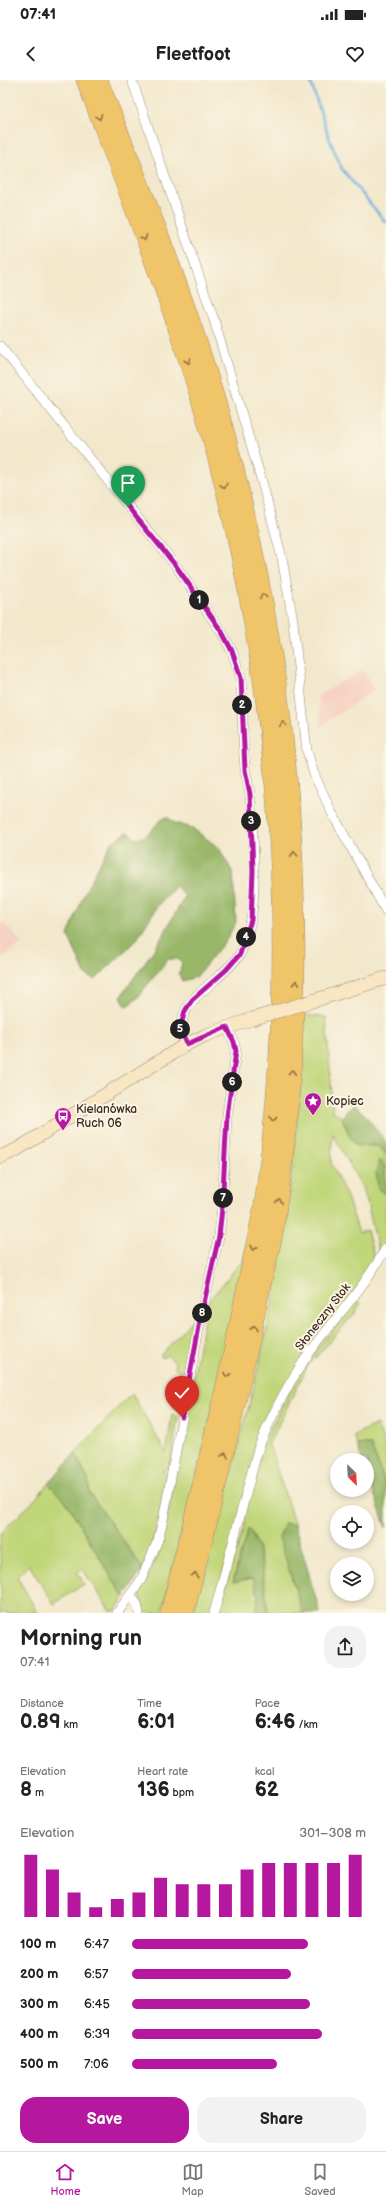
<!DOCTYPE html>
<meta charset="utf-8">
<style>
body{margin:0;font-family:"Balsamiq Sans",sans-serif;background:#f2f2f2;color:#222;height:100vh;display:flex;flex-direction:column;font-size:15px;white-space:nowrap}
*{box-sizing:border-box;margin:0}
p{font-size:13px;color:#767676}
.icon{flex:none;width:22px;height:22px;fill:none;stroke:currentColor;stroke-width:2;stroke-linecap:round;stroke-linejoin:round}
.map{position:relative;height:1533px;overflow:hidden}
.side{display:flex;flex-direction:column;background:#fff;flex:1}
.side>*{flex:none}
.needle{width:26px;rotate:156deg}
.tools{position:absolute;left:330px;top:1373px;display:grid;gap:8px}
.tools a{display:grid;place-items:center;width:44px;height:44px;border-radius:50%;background:#fff;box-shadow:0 2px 6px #0003;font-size:20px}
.pin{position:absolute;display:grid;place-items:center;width:34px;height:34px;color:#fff;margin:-41px -17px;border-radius:50% 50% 50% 0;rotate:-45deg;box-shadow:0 0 4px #0007}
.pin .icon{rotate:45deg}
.km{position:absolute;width:20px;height:20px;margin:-10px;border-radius:50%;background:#222;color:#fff;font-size:11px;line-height:20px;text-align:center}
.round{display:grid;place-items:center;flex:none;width:42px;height:42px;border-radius:16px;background:#f2f2f2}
.headline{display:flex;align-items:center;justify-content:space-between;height:68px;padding:0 20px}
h1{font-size:22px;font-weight:800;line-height:30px}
.metrics{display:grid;grid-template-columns:repeat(3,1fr);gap:6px;height:68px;padding:4px 20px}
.metrics div{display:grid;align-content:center}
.metrics b{font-size:20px;font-weight:800}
.metrics small{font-size:11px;font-weight:400}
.metrics p{font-size:11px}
.chart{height:112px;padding:8px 20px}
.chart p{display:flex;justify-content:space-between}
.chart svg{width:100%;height:72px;margin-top:4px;stroke:#b5179e;stroke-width:6}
.action{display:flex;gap:8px;margin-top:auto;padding:8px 20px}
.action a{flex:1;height:46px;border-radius:16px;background:#b5179e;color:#fff;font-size:16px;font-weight:800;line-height:46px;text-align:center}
.action a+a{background:#f2f2f2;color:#222}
ul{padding:0 20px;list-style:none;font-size:13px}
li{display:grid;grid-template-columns:64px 48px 1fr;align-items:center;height:30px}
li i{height:10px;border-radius:5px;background:#b5179e}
.status{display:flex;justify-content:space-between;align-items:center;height:28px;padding:0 20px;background:#fff;direction:ltr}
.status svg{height:11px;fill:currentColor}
header{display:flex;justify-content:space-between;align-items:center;height:52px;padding:0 20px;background:#fff;font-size:18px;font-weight:800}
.dock{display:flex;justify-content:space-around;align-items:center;height:56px;border-top:1px solid #e0e0e0;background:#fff;font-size:11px;color:#767676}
.dock a{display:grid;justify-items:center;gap:2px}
.dock .active{color:#b5179e}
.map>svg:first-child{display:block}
</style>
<div class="status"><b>07:41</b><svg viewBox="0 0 49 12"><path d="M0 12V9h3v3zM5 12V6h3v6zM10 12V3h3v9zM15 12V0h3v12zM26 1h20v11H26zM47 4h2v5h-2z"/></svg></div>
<header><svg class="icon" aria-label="back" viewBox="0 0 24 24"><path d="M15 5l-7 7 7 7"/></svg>Fleetfoot<svg class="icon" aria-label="heart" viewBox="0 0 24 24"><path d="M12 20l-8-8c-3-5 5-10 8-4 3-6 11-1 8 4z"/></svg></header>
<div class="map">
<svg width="386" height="1533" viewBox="0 0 386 1533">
<rect width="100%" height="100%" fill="#fcf5e5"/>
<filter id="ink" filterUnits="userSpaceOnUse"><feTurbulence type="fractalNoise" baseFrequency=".025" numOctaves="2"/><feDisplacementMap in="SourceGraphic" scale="8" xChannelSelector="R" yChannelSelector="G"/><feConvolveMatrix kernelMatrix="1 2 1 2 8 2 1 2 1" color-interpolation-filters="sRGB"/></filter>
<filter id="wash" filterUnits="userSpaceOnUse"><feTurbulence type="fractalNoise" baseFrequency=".012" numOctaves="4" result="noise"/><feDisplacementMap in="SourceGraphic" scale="16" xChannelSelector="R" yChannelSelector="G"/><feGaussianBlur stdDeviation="0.9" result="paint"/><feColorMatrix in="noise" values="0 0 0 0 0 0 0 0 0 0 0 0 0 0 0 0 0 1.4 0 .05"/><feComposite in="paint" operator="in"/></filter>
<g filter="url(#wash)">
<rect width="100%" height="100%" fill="#f2e8cc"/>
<path fill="#f6d2c3" d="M363,589L374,610L321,646L318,616Z
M3,841L22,863L0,880V844Z"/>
<path fill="#c0d679" stroke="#7e804c" d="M304,935L326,937L333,1031L342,1037L349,1055L378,1066L385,1073L386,1161L379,1175L367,1121L361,1105L333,1054L331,1083L347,1117L359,1153L367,1150L375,1181L269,1337L212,1533H192C215,1450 239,1368 259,1284C286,1170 298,1052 304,935Z
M246,1176L234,1243L162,1533H143L144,1530L139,1515L157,1477L166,1446L207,1223Z
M356,1221L361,1223L355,1233L307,1287L269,1364L295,1446L285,1443L290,1493L303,1533H268C265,1511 263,1465 248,1448L233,1501L253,1497L258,1515L257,1533H218L245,1443L243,1438L257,1384L270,1349L303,1286Z
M194,1238H196L186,1290L180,1291L175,1288V1282L167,1275L163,1278L160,1276Z
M179,1295L185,1301L179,1328H173Z
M132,1313L166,1373L172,1334L178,1337L169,1389H163L164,1393L167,1395L162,1424L159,1425L161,1429L152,1464L143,1489L90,1414L88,1400L75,1373Z
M377,1344L386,1370V1406L371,1365H357L354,1355Z
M48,1404L67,1423L121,1513L125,1516L115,1531H110L83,1490L77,1492L84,1504L54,1524L29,1485L17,1497L38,1533H0V1453L31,1424Z"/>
<path fill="#98b769" stroke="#6a7044" d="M167,737L175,743L192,748L219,768L233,793L236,842L226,860L196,897L182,901L179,894L182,883L178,879H168L138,917L126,927L121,916L158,864L185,816L176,806L158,825L137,859L95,900L85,894L68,855L85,812L111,763L128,752L136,759C155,755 152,743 167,737Z
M353,1024L367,1037L386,1062V1074L378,1066H356L349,1055L342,1037Z
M380,1080L386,1090V1111L384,1113L378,1108L376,1092Z
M357,1365H371L386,1406V1448L367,1394V1380H362Z
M75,1373L88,1400L90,1414L143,1489L125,1516L121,1513L67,1423L48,1404Z
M285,1443L295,1446L320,1533H303L279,1458Z
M248,1448C263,1466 264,1509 268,1533H257L258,1515L253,1498L233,1502Z"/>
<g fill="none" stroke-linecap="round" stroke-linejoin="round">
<path stroke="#62adda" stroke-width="2.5" d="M310,0L329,58L342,89L386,143"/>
</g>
</g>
<g filter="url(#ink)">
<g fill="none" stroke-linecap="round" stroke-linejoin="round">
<g stroke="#968975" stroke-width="10">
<path id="street" d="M132,0L214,240L262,402L282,478L293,541L307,671L314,694L332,733L386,831
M0,266L176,486L222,553L232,571L241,598C243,628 242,658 245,688C246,697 249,706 250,715C253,749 258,816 249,848C247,856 244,866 240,874C222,903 164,924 187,964
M131,1516L137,1524L139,1533
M117,1533L141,1500L158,1460L163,1440L201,1237L219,1156L222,1128L227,1036L236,971L234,962L227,947
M214,1533L258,1369C270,1339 285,1309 303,1282C330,1243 363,1210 386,1168"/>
</g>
<g stroke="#968975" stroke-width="14">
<path id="secondary" d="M319,919L386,898
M0,1077L16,1070L187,964L206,955L252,939"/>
</g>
<g stroke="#968975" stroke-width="18">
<path id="highway" d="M85,0C131,123 181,246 215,373C280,615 298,869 264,1117C260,1143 253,1169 248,1195C226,1309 197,1421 169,1533
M99,0C145,115 192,230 225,350C296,611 316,880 275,1148C272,1169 265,1189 261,1210C240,1318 213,1426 185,1533"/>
</g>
<use href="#street" stroke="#fff" stroke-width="9"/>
<use href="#secondary" stroke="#f9e7c3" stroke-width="13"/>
<use href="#highway" stroke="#f0c469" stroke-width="17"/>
<g stroke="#968975" stroke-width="14" stroke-linecap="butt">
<path id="secondary-bridge" d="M252,939L319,919"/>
</g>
<use href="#secondary-bridge" stroke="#f9e7c3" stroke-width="13"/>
</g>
<defs><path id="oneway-chevron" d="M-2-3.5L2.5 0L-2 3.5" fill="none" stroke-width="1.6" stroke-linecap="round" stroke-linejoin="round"/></defs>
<g stroke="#8c6f40">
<use href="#oneway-chevron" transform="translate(99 37) rotate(70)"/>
<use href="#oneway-chevron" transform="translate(144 158) rotate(70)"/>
<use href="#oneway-chevron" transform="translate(188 281) rotate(71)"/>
<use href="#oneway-chevron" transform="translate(224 406) rotate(76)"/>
<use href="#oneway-chevron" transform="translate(263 516) rotate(-101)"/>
<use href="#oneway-chevron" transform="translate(283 644) rotate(-97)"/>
<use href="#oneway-chevron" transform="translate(294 774) rotate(-93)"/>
<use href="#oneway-chevron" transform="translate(296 903) rotate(-88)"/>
<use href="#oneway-chevron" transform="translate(292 992) rotate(-86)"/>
<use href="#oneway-chevron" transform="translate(273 1039) rotate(96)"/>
<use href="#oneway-chevron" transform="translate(279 1121) rotate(-82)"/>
<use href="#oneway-chevron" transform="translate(254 1168) rotate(105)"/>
<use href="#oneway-chevron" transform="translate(254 1248) rotate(-78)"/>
<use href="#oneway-chevron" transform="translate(227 1295) rotate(102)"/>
<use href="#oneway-chevron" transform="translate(225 1375) rotate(-77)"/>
<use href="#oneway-chevron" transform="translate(195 1495) rotate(-76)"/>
</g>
</g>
<g fill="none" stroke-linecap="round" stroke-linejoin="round" filter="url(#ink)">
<g stroke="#fff" stroke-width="8">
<path id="route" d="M128,427L176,486L222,552L232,571L241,598L245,690L250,714L253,791L251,840L240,874L226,890L192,920L185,931L180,948L187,964L227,947L234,962L236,971L227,1036L222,1128L219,1156L201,1236L182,1337"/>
</g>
<use href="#route" stroke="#b5179e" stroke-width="5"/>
</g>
<defs>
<g id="sight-pin" transform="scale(0.9)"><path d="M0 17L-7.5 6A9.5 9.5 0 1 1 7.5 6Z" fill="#b5179e" stroke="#fcf5e5"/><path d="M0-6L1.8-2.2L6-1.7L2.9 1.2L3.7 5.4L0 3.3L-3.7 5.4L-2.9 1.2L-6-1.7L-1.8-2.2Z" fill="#fff"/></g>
<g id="bus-pin" transform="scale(0.9)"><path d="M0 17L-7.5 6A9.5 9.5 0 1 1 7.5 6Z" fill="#b5179e" stroke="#fcf5e5"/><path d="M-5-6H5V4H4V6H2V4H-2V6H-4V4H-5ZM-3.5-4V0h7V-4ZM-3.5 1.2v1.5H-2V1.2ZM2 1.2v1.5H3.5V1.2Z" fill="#fff"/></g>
</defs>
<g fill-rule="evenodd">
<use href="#sight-pin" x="313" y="1021"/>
<use href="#bus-pin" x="63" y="1036"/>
</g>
<g text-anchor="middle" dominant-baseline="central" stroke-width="4" stroke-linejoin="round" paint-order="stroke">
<g font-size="12" fill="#3b2a1e" stroke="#fcf5e5" text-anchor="start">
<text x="326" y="1021">Kopiec</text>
<text x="76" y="1029">Kielanówka<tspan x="76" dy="14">Ruch 06</tspan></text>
</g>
<g font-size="12" fill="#3b2a1e" stroke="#fcf5e5">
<text transform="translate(323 1237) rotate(-52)">Słoneczny Stok</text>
</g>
</g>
</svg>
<div class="tools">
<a><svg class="needle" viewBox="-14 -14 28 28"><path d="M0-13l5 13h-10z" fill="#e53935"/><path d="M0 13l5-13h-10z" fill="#767676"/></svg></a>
<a><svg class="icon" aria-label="locate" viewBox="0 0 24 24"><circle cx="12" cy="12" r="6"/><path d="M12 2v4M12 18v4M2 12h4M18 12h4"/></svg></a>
<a><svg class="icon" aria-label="layers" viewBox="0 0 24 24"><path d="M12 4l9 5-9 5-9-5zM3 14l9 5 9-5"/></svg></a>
</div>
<div class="pin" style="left:128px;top:427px;background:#1e9e55"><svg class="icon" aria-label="arrive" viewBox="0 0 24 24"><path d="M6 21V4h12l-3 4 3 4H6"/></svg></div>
<div class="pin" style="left:182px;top:1337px;background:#d93025"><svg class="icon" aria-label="check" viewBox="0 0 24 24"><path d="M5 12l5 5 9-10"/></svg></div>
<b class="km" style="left:199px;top:520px">1</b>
<b class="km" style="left:242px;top:625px">2</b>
<b class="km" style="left:251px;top:741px">3</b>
<b class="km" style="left:246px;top:857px">4</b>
<b class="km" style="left:180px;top:949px">5</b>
<b class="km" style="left:232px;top:1002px">6</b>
<b class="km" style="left:223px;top:1118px">7</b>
<b class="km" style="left:202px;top:1233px">8</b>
</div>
<section class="side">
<div class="headline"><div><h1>Morning run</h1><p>07:41</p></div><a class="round"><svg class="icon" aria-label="share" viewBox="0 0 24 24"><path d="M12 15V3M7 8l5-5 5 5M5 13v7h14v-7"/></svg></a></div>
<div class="metrics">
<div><p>Distance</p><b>0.89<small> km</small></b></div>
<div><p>Time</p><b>6:01</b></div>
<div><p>Pace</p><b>6:46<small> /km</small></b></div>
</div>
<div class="metrics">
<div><p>Elevation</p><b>8<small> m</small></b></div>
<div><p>Heart rate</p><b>136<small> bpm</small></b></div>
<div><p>kcal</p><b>62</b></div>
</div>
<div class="chart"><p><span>Elevation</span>301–308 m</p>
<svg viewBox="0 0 160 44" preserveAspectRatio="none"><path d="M5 44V6M15 44V15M25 44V29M35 44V38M45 44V33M55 44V29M65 44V20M75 44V24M85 44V24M95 44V24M105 44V15M115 44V11M125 44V11M135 44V11M145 44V11M155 44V6"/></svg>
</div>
<ul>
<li><b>100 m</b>6:47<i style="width:75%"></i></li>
<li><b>200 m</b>6:57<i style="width:68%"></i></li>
<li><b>300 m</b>6:45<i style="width:76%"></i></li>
<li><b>400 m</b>6:39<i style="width:81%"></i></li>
<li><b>500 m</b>7:06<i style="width:62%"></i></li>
</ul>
<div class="action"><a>Save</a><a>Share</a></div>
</section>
<nav class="dock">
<a class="active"><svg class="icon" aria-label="home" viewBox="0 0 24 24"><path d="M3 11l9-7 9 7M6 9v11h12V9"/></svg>Home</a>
<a><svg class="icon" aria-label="map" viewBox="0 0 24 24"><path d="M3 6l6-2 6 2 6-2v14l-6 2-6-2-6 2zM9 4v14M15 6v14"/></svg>Map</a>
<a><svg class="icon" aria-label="saved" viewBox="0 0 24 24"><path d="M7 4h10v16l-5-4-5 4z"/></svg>Saved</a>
</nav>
